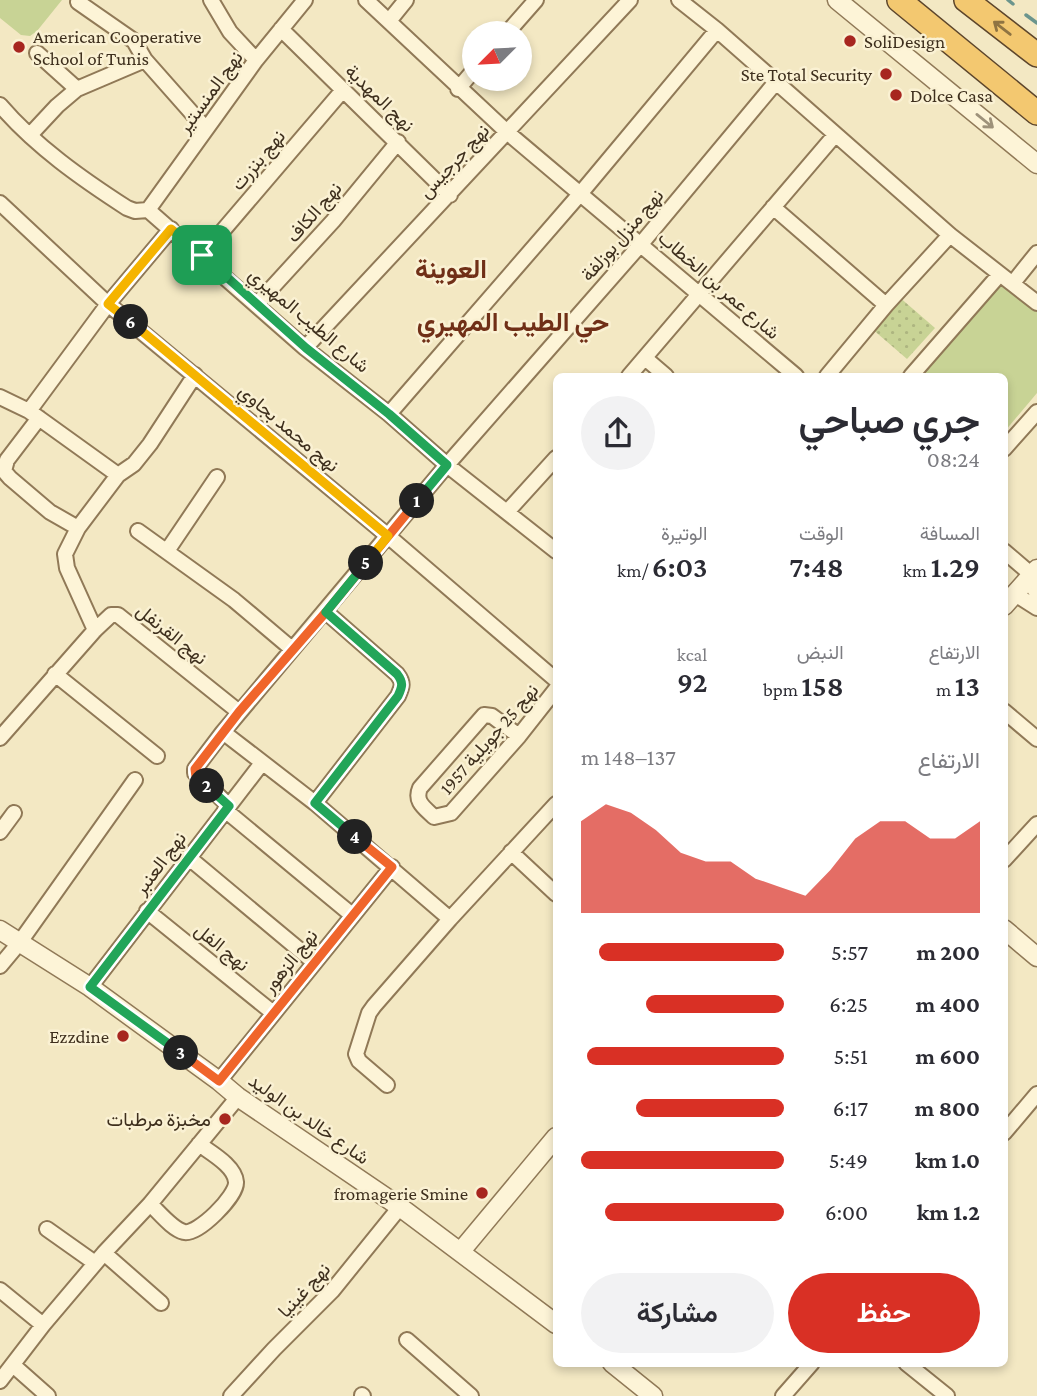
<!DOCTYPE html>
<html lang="ar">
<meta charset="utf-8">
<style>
body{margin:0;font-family:"Crimson Pro",Vazirmatn,serif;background:#f2f2f3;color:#2b2b33;direction:rtl;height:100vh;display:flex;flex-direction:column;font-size:26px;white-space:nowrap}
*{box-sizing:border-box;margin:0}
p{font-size:23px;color:#7c7c81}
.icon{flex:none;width:38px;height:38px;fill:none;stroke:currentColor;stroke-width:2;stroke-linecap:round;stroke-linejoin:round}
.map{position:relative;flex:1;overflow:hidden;direction:ltr}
.side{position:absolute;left:553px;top:373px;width:455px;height:994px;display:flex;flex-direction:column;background:#fff;border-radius:10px;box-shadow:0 4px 10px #0003;direction:rtl}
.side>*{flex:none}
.needle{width:46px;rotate:246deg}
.controls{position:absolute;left:462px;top:21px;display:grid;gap:14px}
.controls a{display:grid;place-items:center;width:70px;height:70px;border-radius:50%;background:#fff;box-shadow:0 4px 10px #0003;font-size:35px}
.pin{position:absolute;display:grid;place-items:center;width:60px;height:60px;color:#fff;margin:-30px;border-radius:14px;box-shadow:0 4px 10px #0006}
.km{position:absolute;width:35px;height:35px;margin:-18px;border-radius:50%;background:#222;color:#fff;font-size:19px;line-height:35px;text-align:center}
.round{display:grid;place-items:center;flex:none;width:74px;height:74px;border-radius:37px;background:#f2f2f3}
.headline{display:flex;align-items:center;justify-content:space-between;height:119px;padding:0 28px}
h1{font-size:38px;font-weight:600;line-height:52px}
.metrics{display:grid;grid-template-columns:repeat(3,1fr);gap:10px;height:119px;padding:7px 28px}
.metrics div{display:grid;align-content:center}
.metrics b{font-size:30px;font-weight:600}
.metrics small{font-size:19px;font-weight:400}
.metrics p{font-size:19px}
.chart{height:196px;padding:14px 28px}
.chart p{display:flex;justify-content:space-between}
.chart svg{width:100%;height:126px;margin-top:7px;fill:#d93025;opacity:.7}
.cta{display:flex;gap:14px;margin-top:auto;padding:14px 28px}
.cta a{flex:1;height:80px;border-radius:42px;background:#d93025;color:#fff;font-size:28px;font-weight:600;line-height:80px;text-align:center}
.cta a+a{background:#f2f2f3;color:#2b2b33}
ul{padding:0 28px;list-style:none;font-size:23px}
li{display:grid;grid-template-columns:112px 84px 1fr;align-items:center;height:52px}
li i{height:18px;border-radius:9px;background:#d93025}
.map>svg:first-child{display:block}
</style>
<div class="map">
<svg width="1037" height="1396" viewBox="0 0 1037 1396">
<defs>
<pattern id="grass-dots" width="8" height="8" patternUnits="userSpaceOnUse" patternTransform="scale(1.75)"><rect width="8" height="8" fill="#c8d395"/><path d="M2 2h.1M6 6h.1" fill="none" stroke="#adb580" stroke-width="1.8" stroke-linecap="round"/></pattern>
</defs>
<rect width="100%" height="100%" fill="#f3e8c3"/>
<path fill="url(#grass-dots)" d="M898,296L935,328L907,359L871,328Z"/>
<path fill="#c8d395" d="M0,0H62L37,31L30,36L21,35L0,18Z
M1003,281L1037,310V393L1005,431L1004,376H922Z"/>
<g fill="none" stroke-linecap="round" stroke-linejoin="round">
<path stroke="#6b958d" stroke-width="3.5" d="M1008,0L1013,4
M1026,15L1037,23"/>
<g stroke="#907957" stroke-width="18">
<path id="minor" d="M211,0L230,32L256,60
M366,0L508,133L796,376
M679,0L717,30L950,235L1037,303
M78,2L134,41L145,60L206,129
M389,21L406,0
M281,29L450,195
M507,33L536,0
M37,53L77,89
M458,89L474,70
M0,105C35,146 82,179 127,208L135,211L148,210L305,348L389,414L447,465L556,551
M30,135L57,106L77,89L145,60
M0,203L108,304L388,536L556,680
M773,207L886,305
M148,210L256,60L305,0
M202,255L343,90
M1013,283L1037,253
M257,304L333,221L398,142
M305,348L630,0
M645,358L666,376
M629,376L835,135
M827,376L886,305L950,235
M911,376L1000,274
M0,397L29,411L118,475
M29,411L108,304L171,229
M389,414L580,194L717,30
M39,418L7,460L4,471L10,478L50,512L78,528
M1004,449L1037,412
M507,512L556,458
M138,531L234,600L292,649
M167,551L217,477
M1004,551L1032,575
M1028,579L1037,594
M1015,594L1037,608
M95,630L67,568L65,554L78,528L118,475L134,464L150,444L195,375
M55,674L157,756
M1004,711L1037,739
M223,732L315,803L450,919
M519,736L492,716L484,715L420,788C414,802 425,808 434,817L451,813L519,736L556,689
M0,738L95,630L111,615H118L239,712
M315,803L398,696C402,687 404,683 397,674L326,612
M229,806L195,773V769L223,732L447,465L641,244L776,82
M225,810L352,915
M0,832L14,813
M511,852L556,894
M188,857L314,962
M1004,860L1037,824
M147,911L272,1012
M0,966L20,942L135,780
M90,987L262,763
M219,1081L392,867
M387,1085L359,1061L356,1054L369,1013L374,1006L450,919L556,804
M1004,1133L1037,1094
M150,1204C159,1212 172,1229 184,1232C198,1235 237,1196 236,1182C235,1166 211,1153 199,1144
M47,1229L95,1263
M104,1253L161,1303
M0,1290L43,1325
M407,1340L471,1396
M906,1363L947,1396
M13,1365L48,1396
M0,1381L43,1325L104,1253L150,1204L238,1097
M362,1395L363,1396
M231,1396L274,1349L332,1291L400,1207
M783,1396L812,1363"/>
</g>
<g stroke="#907957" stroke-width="21">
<path id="tertiary" d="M837,0L1037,164
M1004,606L1037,569
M1004,929L1037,957
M0,930L90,987L219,1081L238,1097L400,1207L556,1324
M461,1251L556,1137
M612,1363L653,1396"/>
</g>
<g stroke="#5d462c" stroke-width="26">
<path id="trunk" d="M899,0L1037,113
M966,0L1037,55"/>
</g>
<use href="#minor" stroke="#fdf4d7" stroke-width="14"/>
<use href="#tertiary" stroke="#fdf4d7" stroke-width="18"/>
<use href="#trunk" stroke="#f3c870" stroke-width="23"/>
</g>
<defs><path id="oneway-shaft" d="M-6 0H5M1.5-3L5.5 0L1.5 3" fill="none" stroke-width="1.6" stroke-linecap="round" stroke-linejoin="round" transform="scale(1.75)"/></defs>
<use stroke="#8f7442" href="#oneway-shaft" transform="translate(1002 28) rotate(-142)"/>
<use stroke="#9e927a" href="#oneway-shaft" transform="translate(985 121) rotate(39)"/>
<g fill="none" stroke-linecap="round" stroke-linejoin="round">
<g stroke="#fff" stroke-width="14">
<path id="split-1" d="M202,255L306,348L389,414L447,465L417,501"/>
</g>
<g stroke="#fff" stroke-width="14">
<path id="split-2" d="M207,786L196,777L195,769L239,712L326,612L417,501"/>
</g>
<g stroke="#fff" stroke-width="14">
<path id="split-3" d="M181,1053L90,987L229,806L207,786"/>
</g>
<g stroke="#fff" stroke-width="14">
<path id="split-4" d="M181,1053L219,1081L392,867L355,837"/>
</g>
<g stroke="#fff" stroke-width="14">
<path id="split-5" d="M355,837L315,803L398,696C402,687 404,683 397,674L326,612L366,563"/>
</g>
<g stroke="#fff" stroke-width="14">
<path id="split-6" d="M131,322L388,536L366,563"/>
</g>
<g stroke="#fff" stroke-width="14">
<path id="split-7" d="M131,322L108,304L171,229L202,255"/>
</g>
<use href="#split-1" stroke="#22a559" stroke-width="9"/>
<use href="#split-2" stroke="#f0652b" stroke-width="9"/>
<use href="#split-3" stroke="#22a559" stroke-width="9"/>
<use href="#split-4" stroke="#f0652b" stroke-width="9"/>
<use href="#split-5" stroke="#22a559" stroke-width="9"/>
<use href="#split-6" stroke="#f5b400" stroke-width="9"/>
<use href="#split-7" stroke="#f5b400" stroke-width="9"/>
</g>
<g fill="#a7261f" stroke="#faf1d3" stroke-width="2.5">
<circle cx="850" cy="41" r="7"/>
<circle cx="19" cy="47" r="7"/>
<circle cx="886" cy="74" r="7"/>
<circle cx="896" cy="95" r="7"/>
<circle cx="123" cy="1036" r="7"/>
<circle cx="225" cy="1119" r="7"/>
<circle cx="482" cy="1193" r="7"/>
</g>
<g text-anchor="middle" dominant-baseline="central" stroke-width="5" stroke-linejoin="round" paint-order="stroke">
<g font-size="19" fill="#3e2f1d" stroke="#faf1d3" text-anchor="end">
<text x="33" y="36" text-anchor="start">American Cooperative<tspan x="33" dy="22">School of Tunis</tspan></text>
<text x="864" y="41" text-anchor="start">SoliDesign</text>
<text x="872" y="74">Ste Total Security</text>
<text x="910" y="95" text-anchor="start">Dolce Casa</text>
<text x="109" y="1036">Ezzdine</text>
<text x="211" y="1119">مخبزة مرطبات</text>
<text x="468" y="1193">fromagerie Smine</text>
</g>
<g font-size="19" fill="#3e2f1d" stroke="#faf1d3">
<text transform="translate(210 92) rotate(-54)">نهج المنستير</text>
<text transform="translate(380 98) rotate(44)">نهج المهدية</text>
<text transform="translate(258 160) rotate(-50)">نهج بنزرت</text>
<text transform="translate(454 161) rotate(-47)">نهج جرجيس</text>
<text transform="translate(314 212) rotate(-49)">نهج الكاف</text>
<text transform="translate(622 235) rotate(-49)">نهج منزل بوزلفة</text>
<text transform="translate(719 285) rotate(41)">شارع عمر بن الخطاب</text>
<text transform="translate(309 320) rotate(40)">شارع الطيب المهيري</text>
<text transform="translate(289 428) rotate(40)">نهج محمد بجاوي</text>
<text transform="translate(172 634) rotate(39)">نهج القرنفل</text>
<text transform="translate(489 739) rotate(-49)">نهج 25 جويلية 1957</text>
<text transform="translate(160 863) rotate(-53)">نهج العنبر</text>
<text transform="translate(222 947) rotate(39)">نهج الفل</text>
<text transform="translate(290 961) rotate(-51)">نهج الزهور</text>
<text transform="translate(309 1119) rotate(35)">شارع خالد بن الوليد</text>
<text transform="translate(304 1290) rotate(-47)">نهج غينيا</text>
</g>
<g font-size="26" font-weight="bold" fill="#702f17" stroke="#faf1d3">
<text x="451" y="269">العوينة</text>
<text x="513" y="322">حي الطيب المهيري</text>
</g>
</g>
</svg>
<div class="controls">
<a><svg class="needle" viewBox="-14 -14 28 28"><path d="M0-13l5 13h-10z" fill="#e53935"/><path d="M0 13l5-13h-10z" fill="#7c7c81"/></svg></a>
</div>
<div class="pin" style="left:202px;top:255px;background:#1e9e55"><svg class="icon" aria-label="arrive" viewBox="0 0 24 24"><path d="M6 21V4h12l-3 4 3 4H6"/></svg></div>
<b class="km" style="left:417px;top:501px">1</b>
<b class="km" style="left:207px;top:786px">2</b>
<b class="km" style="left:181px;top:1053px">3</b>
<b class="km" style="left:355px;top:837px">4</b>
<b class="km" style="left:366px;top:563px">5</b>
<b class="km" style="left:131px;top:322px">6</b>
<section class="side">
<div class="headline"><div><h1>جري صباحي</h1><p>08:24</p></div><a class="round"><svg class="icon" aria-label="share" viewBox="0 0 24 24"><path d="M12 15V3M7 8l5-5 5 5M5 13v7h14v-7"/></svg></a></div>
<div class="metrics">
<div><p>المسافة</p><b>1.29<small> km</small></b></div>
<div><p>الوقت</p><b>7:48</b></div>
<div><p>الوتيرة</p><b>6:03<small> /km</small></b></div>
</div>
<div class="metrics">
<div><p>الارتفاع</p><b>13<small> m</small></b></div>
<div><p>النبض</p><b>158<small> bpm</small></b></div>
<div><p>kcal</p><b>92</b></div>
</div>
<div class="chart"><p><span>الارتفاع</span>137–148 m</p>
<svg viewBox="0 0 160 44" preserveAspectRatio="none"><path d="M0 44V12L10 6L20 9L30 15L40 23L50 26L60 26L70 32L80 35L90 38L100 29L110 18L120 12L130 12L140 18L150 18L160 12V44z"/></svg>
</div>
<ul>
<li><b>200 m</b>5:57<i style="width:91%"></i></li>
<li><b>400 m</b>6:25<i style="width:68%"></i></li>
<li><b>600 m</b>5:51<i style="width:97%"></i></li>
<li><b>800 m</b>6:17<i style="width:73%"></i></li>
<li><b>1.0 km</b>5:49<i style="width:100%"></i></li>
<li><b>1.2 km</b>6:00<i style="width:88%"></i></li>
</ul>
<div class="cta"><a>حفظ</a><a>مشاركة</a></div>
</section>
</div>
